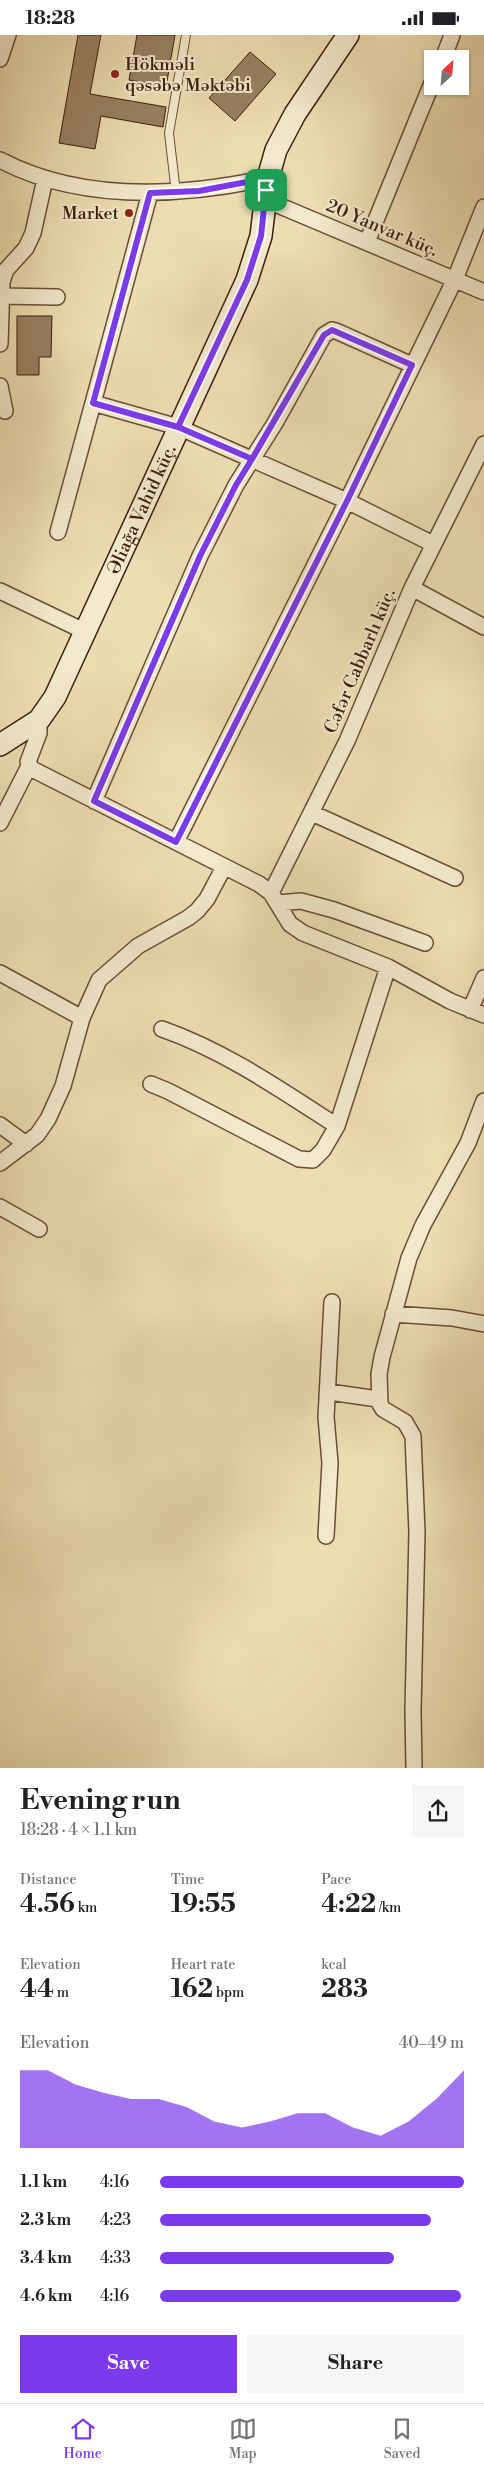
<!DOCTYPE html>
<meta charset="utf-8">
<style>
body{margin:0;font-family:"Libre Bodoni",serif;background:#f6f6f6;color:#202124;height:100vh;display:flex;flex-direction:column;font-size:19px;white-space:nowrap}
*{box-sizing:border-box;margin:0}
p{font-size:16px;color:#757577}
.icon{flex:none;width:28px;height:28px;fill:none;stroke:currentColor;stroke-width:2;stroke-linecap:round;stroke-linejoin:round}
.map{position:relative;height:1733px;overflow:hidden}
.details{display:flex;flex-direction:column;background:#fff;flex:1}
.details>*{flex:none}
.needle{width:32px;rotate:26deg}
.fabs{position:absolute;left:424px;top:15px;display:grid;gap:10px}
.fabs a{display:grid;place-items:center;width:45px;height:45px;border-radius:0px;background:#fff;box-shadow:0 1px 4px #0004;font-size:25px}
.pin{position:absolute;display:grid;place-items:center;width:42px;height:42px;color:#fff;margin:-21px;border-radius:10px;box-shadow:0 2px 8px #0006}
.round{display:grid;place-items:center;flex:none;width:52px;height:52px;border-radius:0px;background:#f6f6f6}
.overview{display:flex;align-items:center;justify-content:space-between;height:85px;padding:0 20px}
h1{font-size:28px;font-weight:700;line-height:38px}
.stats{display:grid;grid-template-columns:repeat(3,1fr);gap:8px;height:85px;padding:5px 20px}
.stats div{display:grid;align-content:center}
.stats b{font-size:25px;font-weight:700}
.stats small{font-size:14px;font-weight:400}
.stats p{font-size:14px}
.chart{height:140px;padding:10px 20px}
.chart p{display:flex;justify-content:space-between}
.chart svg{width:100%;height:90px;margin-top:5px;fill:#7c3aed;opacity:.7}
.action{display:flex;gap:10px;margin-top:auto;padding:10px 20px}
.action a{flex:1;height:58px;border-radius:0px;background:#7c3aed;color:#fff;font-size:20px;font-weight:700;line-height:58px;text-align:center}
.action a+a{background:#f6f6f6;color:#202124}
ul{padding:0 20px;list-style:none;font-size:16px}
li{display:grid;grid-template-columns:80px 60px 1fr;align-items:center;height:38px}
li i{height:12px;border-radius:6px;background:#7c3aed}
.status{display:flex;justify-content:space-between;align-items:center;height:35px;padding:0 25px;background:#fff;direction:ltr}
.status svg{height:14px;fill:currentColor}
.tabs{display:flex;justify-content:space-around;align-items:center;height:70px;border-top:1px solid #e0e0e0;background:#fff;font-size:14px;color:#757577}
.tabs a{display:grid;justify-items:center;gap:2px}
.tabs .active{color:#7c3aed}
.map>svg:first-child{display:block}
</style>
<div class="status"><b>18:28</b><svg viewBox="0 0 49 12"><path d="M0 12V9h3v3zM5 12V6h3v6zM10 12V3h3v9zM15 12V0h3v12zM26 1h20v11H26zM47 4h2v5h-2z"/></svg></div>
<div class="map">
<svg width="484" height="1733" viewBox="0 0 484 1733">
<rect width="100%" height="100%" fill="#ecdeb2"/>
<filter id="stains"><feTurbulence type="fractalNoise" baseFrequency=".004" numOctaves="4"/><feColorMatrix values="0 0 0 0 .2 0 0 0 0 .09 0 0 0 0 .02 0 0 0 .5 -.17"/></filter>
<radialGradient id="worn" r=".72"><stop offset=".6" stop-color="#630" stop-opacity="0"/><stop offset="1" stop-color="#630" stop-opacity=".3"/></radialGradient>
<path fill="#988163" stroke="#3e1d0d" d="M78,0H101L90,59L166,72L163,92L101,81L95,114L59,108Z
M137,0H175L166,52L129,45Z
M250,17L276,39L235,86L209,63Z
M17,281H52L51,322H39V340H17Z"/>
<g fill="none" stroke-linecap="round" stroke-linejoin="round">
<g stroke="#6a4d36" stroke-width="10">
<path id="lane" d="M176,158L169,98L186,0"/>
</g>
<g stroke="#6a4d36" stroke-width="18">
<path id="street" d="M0,24L8,0
M443,24L452,0
M0,125C82,168 180,162 268,143
M266,165L484,257
M367,207L432,48
M1,261L57,262
M0,309L2,247L6,235L26,213L33,198L45,144
M0,351L5,376
M93,368L178,392L347,466L433,509
M58,497L150,158
M412,553L484,592
M0,556L84,596
M39,685V698L28,727L32,734L259,849L271,858L290,889L303,898L388,932L450,966L484,980
M94,766L200,521L236,450L275,388L324,300L332,295L336,296L412,330
M312,778L455,843
M0,788L29,731
M176,807L347,466L455,244L484,172
M271,858L347,706L412,553L484,409
M278,868L301,866L334,875L425,908
M0,938L82,983
M470,975L484,943
M162,994C225,1016 281,1055 337,1091
M151,1049L168,1056L299,1124L313,1125L323,1115L337,1091L388,932
M0,1090L26,1109
M0,1128L37,1100L48,1084L63,1051L82,983L99,945L138,911L188,883L197,876L207,864L224,832
M0,1172L39,1194
M393,1279L452,1283L484,1289
M329,1357L378,1364
M326,1501L330,1428L326,1382L332,1267
M414,1733L413,1676L417,1497L413,1401L405,1387L383,1374L380,1369L379,1339L382,1322L409,1223L423,1190L468,1108L484,1066"/>
</g>
<g stroke="#3e1d0d" stroke-width="24">
<g id="secondary">
<path id="s1" d="M0,710L39,685L55,662L247,245L261,201L268,143L276,115L295,79L348,0"/>
</g>
</g>
<use href="#lane" stroke="#f3eacd" stroke-width="8"/>
<use href="#street" stroke="#f3eacd" stroke-width="15"/>
<use href="#secondary" stroke="#f3eacd" stroke-width="21"/>
</g>
<g fill="none" stroke-linecap="round" stroke-linejoin="round">
<g stroke="#fff" stroke-width="10">
<path id="route" d="M266,155L261,201L247,245L178,392L252,424L236,450L200,521L94,766L176,807L347,466L412,330L332,295L324,300L252,424L178,392L93,368L150,158L199,156L268,143L266,155"/>
</g>
<use href="#route" stroke="#7c3aed" stroke-width="6"/>
</g>
<g fill="#8f2418" stroke="#f3eacd" stroke-width="2">
<circle cx="115" cy="39" r="5"/>
<circle cx="129" cy="178" r="5"/>
</g>
<g text-anchor="middle" dominant-baseline="central" stroke-width="4" stroke-linejoin="round" paint-order="stroke">
<g font-size="18" fill="#3e1d0d" stroke="#f3eacd" text-anchor="start">
<text x="125" y="29">Hökməli<tspan x="125" dy="21">qəsəbə Məktəbi</tspan></text>
<text x="119" y="178" text-anchor="end">Market</text>
</g>
<g font-size="18" fill="#3e1d0d" stroke="#f3eacd">
<text transform="translate(382 193) rotate(23)">20 Yanvar küç.</text>
<text stroke="none"><textPath href="#s1" startOffset="281">Əliağa Vahid küç.</textPath></text>
<text transform="translate(360 626) rotate(-67)">Cəfər Cabbarlı küç.</text>
</g>
</g>
<rect width="100%" height="100%" filter="url(#stains)"/>
<rect width="100%" height="100%" fill="url(#worn)"/>
</svg>
<div class="fabs">
<a><svg class="needle" viewBox="-14 -14 28 28"><path d="M0-13l5 13h-10z" fill="#e53935"/><path d="M0 13l5-13h-10z" fill="#757577"/></svg></a>
</div>
<div class="pin" style="left:266px;top:155px;background:#1e9e55"><svg class="icon" aria-label="arrive" viewBox="0 0 24 24"><path d="M6 21V4h12l-3 4 3 4H6"/></svg></div>
</div>
<section class="details">
<div class="overview"><div><h1>Evening run</h1><p>18:28 · 4 × 1.1 km</p></div><a class="round"><svg class="icon" aria-label="share" viewBox="0 0 24 24"><path d="M12 15V3M7 8l5-5 5 5M5 13v7h14v-7"/></svg></a></div>
<div class="stats">
<div><p>Distance</p><b>4.56<small> km</small></b></div>
<div><p>Time</p><b>19:55</b></div>
<div><p>Pace</p><b>4:22<small> /km</small></b></div>
</div>
<div class="stats">
<div><p>Elevation</p><b>44<small> m</small></b></div>
<div><p>Heart rate</p><b>162<small> bpm</small></b></div>
<div><p>kcal</p><b>283</b></div>
</div>
<div class="chart"><p><span>Elevation</span>40–49 m</p>
<svg viewBox="0 0 160 44" preserveAspectRatio="none"><path d="M0 44V6L10 6L20 13L30 17L40 20L50 20L60 24L70 31L80 34L90 31L100 27L110 27L120 34L130 38L140 31L150 20L160 6V44z"/></svg>
</div>
<ul>
<li><b>1.1 km</b>4:16<i style="width:100%"></i></li>
<li><b>2.3 km</b>4:23<i style="width:89%"></i></li>
<li><b>3.4 km</b>4:33<i style="width:77%"></i></li>
<li><b>4.6 km</b>4:16<i style="width:99%"></i></li>
</ul>
<div class="action"><a>Save</a><a>Share</a></div>
</section>
<nav class="tabs">
<a class="active"><svg class="icon" aria-label="home" viewBox="0 0 24 24"><path d="M3 11l9-7 9 7M6 9v11h12V9"/></svg>Home</a>
<a><svg class="icon" aria-label="map" viewBox="0 0 24 24"><path d="M3 6l6-2 6 2 6-2v14l-6 2-6-2-6 2zM9 4v14M15 6v14"/></svg>Map</a>
<a><svg class="icon" aria-label="saved" viewBox="0 0 24 24"><path d="M7 4h10v16l-5-4-5 4z"/></svg>Saved</a>
</nav>
